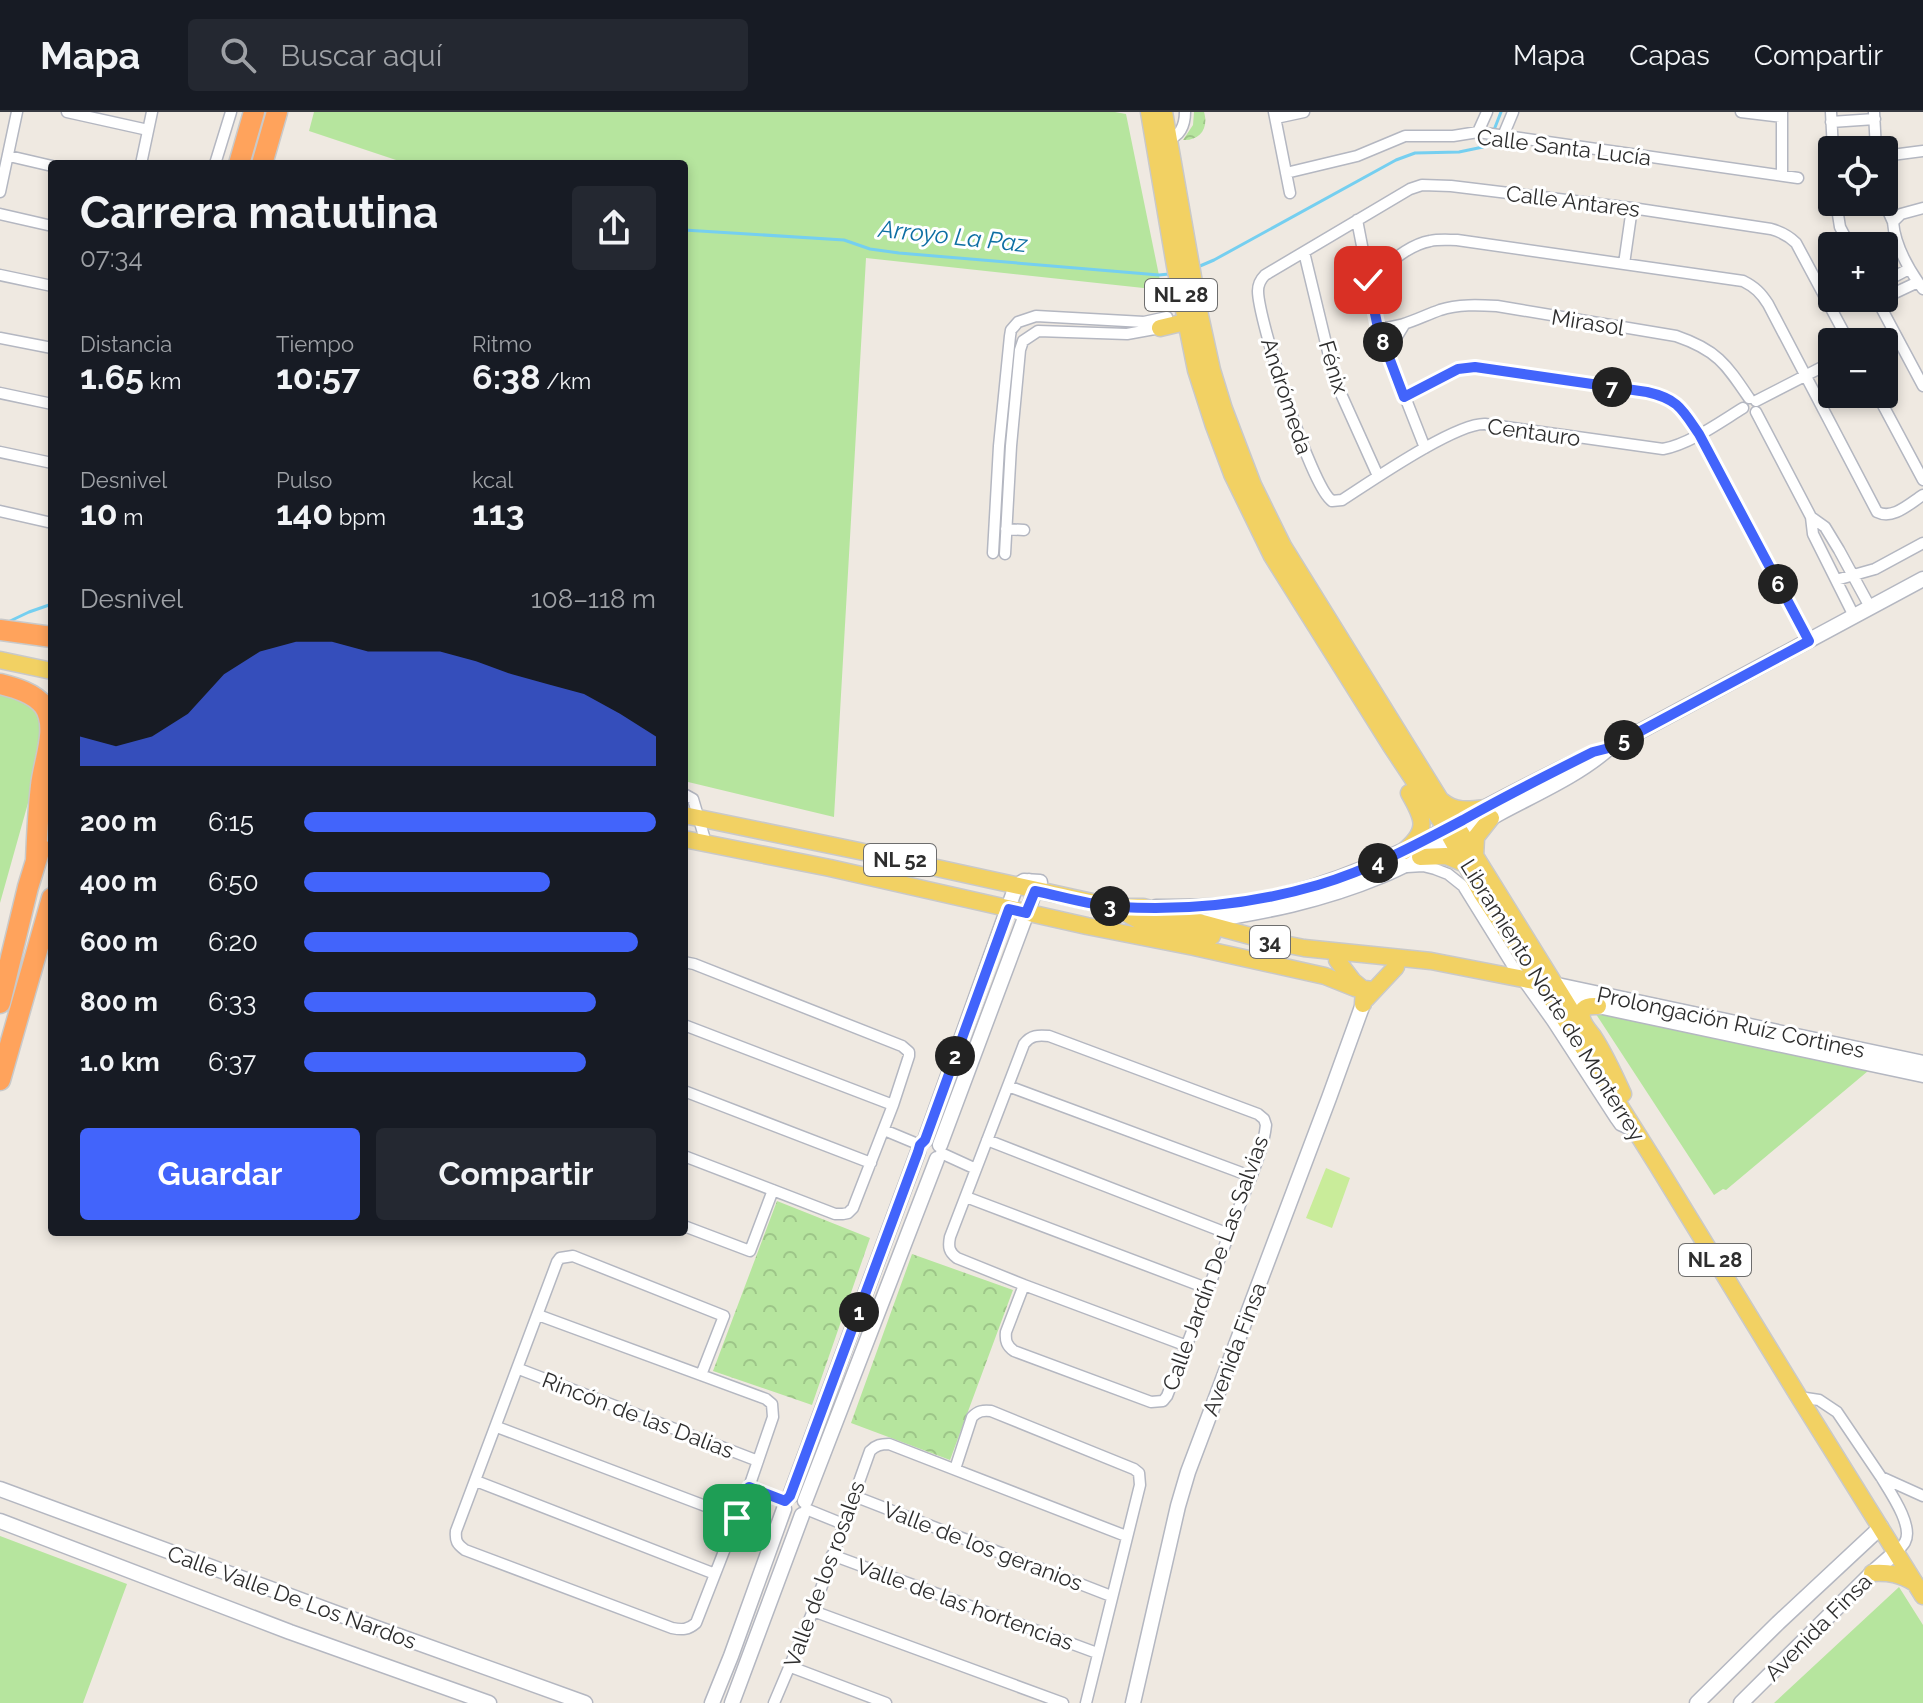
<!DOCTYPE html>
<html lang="es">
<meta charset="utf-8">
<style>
body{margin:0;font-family:Raleway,sans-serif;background:#242831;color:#f1f3f6;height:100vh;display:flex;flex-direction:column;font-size:30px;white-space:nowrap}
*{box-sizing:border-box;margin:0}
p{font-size:26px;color:#9ea1a6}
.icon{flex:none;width:44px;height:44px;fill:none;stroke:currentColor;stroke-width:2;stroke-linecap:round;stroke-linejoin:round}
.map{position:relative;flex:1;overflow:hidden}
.side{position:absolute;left:48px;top:48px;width:640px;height:1076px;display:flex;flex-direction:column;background:#171b24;border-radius:8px;box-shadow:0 4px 12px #0003}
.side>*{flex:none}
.buttons{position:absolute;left:1818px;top:24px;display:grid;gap:16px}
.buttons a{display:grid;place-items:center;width:80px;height:80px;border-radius:8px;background:#171b24;box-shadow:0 4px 12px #0003;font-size:40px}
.pin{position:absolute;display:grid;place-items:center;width:68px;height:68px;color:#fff;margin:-34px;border-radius:16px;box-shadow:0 4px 12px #0006}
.km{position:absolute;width:40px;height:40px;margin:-20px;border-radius:50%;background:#222;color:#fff;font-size:22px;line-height:40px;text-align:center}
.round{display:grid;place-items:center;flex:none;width:84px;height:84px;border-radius:8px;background:#242831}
.summary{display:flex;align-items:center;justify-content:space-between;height:136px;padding:0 32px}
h1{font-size:44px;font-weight:700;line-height:60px}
.figures{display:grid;grid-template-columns:repeat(3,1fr);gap:12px;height:136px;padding:8px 32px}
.figures div{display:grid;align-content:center}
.figures b{font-size:34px;font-weight:700}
.figures small{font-size:22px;font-weight:400}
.figures p{font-size:22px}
.chart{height:224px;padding:16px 32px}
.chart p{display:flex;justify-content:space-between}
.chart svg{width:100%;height:144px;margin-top:8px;fill:#4264fb;opacity:.7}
.button{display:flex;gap:16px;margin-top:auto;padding:16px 32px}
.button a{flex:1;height:92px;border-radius:8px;background:#4264fb;color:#fff;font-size:32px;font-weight:700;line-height:92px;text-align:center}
.button a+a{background:#242831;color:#f1f3f6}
ul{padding:0 32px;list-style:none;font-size:26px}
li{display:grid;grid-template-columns:128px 96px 1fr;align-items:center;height:60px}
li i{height:20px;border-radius:10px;background:#4264fb}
header{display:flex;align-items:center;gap:48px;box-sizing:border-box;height:112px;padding:0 40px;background:#171b24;border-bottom:2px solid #363941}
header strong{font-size:38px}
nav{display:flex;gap:44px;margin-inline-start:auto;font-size:28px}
.search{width:560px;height:72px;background:#242831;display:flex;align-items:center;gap:20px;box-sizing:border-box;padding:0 28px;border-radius:8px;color:#9ea1a6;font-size:30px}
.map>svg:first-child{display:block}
</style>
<header>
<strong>Mapa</strong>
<div class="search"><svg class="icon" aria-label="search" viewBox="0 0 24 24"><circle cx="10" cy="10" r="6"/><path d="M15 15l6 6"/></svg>Buscar aquí</div>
<nav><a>Mapa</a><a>Capas</a><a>Compartir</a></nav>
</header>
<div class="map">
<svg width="1923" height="1591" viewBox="0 0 1923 1591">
<defs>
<pattern id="park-crowns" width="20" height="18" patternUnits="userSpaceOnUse" patternTransform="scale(2)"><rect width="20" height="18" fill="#b6e59e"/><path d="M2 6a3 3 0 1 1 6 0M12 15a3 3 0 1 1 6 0" fill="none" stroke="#9dc588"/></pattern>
</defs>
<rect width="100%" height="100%" fill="#efe9e1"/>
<path fill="#b6e59e" d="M314,0H1115L1126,2L1162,178L866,146L834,705L684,669V52H408L309,19Z
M0,581C12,585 30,589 38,600C44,606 44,619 46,627L0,791Z
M1592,896L1868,959L1726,1078L1723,1077L1714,1083Z
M0,1424L127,1472L83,1591H0Z
M1899,1475L1923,1513V1591H1774Z"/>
<path fill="url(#park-crowns)" d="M1194,0H1204C1209,16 1200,29 1183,28L1193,13Z
M777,1089L870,1126L812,1293L713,1259Z
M912,1142L1013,1178L950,1348L851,1311Z"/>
<path fill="#c9ec9a" d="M1326,1056L1350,1066L1332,1116L1306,1106Z"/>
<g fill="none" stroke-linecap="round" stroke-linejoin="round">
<path stroke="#75cff0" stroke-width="3" d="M1494,18L1501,0
M684,118L844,128L870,137L899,141L1159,163L1169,162
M1200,154L1214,148L1396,48L1415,41L1459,40L1483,35L1491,25
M8,510L29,500L52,492"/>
<g stroke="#b4b7c1" stroke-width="13">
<path id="street" d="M67,0L148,18
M1274,0L1290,81
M1741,0L1782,5
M1831,0L1833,38
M1874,0L1876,38
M1276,6L1304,0
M1831,10L1875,7
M1478,20L1487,0
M1503,24L1513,0
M1165,26C1180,28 1185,12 1185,0
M9,44L52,54
M1884,44L1923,39
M141,52L152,0
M215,52L231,0
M1286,61L1357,44L1405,24H1453L1478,20L1798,66
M1782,63V0
M0,80L17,0
M1836,90L1840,115L1850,134
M1884,90L1893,110
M1923,96L1901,102L1893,110C1895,134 1909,158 1923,177
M0,102L52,114
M1357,108L1378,216L1425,336
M1304,140L1330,248L1337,273L1378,364
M1624,152L1632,96
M0,163L52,174
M1368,168C1387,154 1407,133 1430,129C1439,127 1448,128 1457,128L1743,169C1755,175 1761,181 1768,192L1877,400C1893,408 1909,392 1923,383
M1884,170L1909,157
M1876,186L1923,274
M1884,186L1918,170
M1378,216C1402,216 1418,206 1440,198C1458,192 1479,193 1497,194L1676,224C1717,238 1726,252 1749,286
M0,226L52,236
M1387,241L1404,213
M0,281L52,292
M1877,282L1923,368
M1404,285L1458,257L1475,255L1647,280C1676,287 1683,298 1699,322L1809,529
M1756,289L1832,250
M1743,296C1720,310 1690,332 1663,337L1485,312C1455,311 1370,370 1342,388L1332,389C1311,375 1258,207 1258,179C1258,172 1260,168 1265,163L1410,77L1422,73L1451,74L1632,96L1771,117C1782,120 1789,124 1796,131L1849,230
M1756,300L1811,405L1813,422L1854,504
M0,340L52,351
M0,399L52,411
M1811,405L1825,415L1839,438L1870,495
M1006,417L1024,418
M993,441L999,334L1010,224L1011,218L1018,210L1036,204L1144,210L1167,205
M1005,442L1011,334L1020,238L1023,229L1038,219L1127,222L1160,216
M1836,468L1875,457L1923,431
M684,682L693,687L706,731
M1407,755L1423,754L1435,757L1448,762L1463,774L1512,853L1552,909L1615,1006L1620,1013L1635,1020
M684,850L694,852L902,934L909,940V944L893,993L853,1096L848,1101L843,1102H835L684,1044
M684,913L893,993
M1008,974L1250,1064
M684,979L871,1051
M884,1018L920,1033
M987,1028L1229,1122
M941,1041L976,1057
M966,1085L1209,1177
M684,1114L750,1139L773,1078
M1024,1173L1006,1220C1005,1229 1007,1234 1014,1239L1151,1290L1163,1289L1167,1284C1191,1223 1214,1162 1237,1101C1247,1074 1263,1041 1266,1013L1264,1007L1258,1002L1049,924C1038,923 1031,923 1024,932L950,1125C948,1135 949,1140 957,1146L1024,1173L1187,1234
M538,1203L766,1287L772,1292L773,1305L749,1375L696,1511C688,1518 682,1518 672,1516L465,1438C457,1432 455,1429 456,1419L557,1150L560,1146L573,1144L724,1204L701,1263
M519,1257L758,1349
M1799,1285L1819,1288L1837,1300L1881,1365
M497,1315L737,1406
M955,1357L972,1305C978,1299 983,1298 991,1299L1134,1357L1139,1361L1140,1373L1086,1591
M476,1369L715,1462
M749,1375L785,1389
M854,1384L1111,1484
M806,1397L843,1412
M1896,1440C1899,1437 1903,1434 1905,1430C1914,1414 1890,1380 1881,1365L1923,1384
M832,1443L1097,1541
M813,1499L1063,1591
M791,1555L886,1591
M774,1591L813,1499L870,1339C876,1333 881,1332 889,1332L1126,1424"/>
</g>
<g stroke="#b4b7c1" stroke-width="17">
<path id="secondary" d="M1156,795C1180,795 1204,795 1229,793C1311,784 1391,748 1462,708C1499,687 1538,668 1576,649
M1199,810C1264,800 1321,789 1381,764C1423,747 1460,722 1500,701C1535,682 1579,663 1609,636L1923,467
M1548,871L1923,951
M1556,885L1923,963
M925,1028L1016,774L1024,769L1040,770
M940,1033L1035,779L1033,773L1029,769
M0,1377L371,1514L585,1591
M790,1384L918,1040
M805,1389L937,1047
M0,1409L290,1520L489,1591
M712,1591L731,1544L784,1397
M732,1591L802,1403
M1133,1591L1178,1394L1188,1360L1329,986L1363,892
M1697,1591L1778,1511L1881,1415
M1741,1591L1872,1461L1896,1440"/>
</g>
<g stroke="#c9c9c9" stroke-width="19">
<path id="primary" d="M1149,0L1175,154L1196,258L1214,314L1232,362L1272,444L1391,634L1446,717L1482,782L1576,924L1657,1053L1799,1285L1923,1484
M1164,0L1199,199L1212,258L1224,297L1253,373L1283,434L1575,905
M1160,216L1181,211L1191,202
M0,548L52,559
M1442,689C1455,700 1469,698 1485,696
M684,703L859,739L1115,795H1143L1269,829L1304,836L1431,849L1539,870
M684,727L830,756L1087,814L1194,835L1325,864L1355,876L1373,878
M1404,739C1429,718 1424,707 1409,681
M1420,745L1446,744L1465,752
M1475,745L1476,725L1491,706
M1116,796L1138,808L1212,824
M1337,848L1353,869L1364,878L1363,892
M1366,887L1396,855
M1598,894C1592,894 1584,893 1582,901C1580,909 1589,919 1593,924C1605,942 1614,962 1623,982
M1872,1461C1889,1460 1900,1462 1915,1471"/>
</g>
<g stroke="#c9c9c9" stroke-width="23">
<path id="highway" d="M239,52L254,0
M262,52L277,0
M0,518L52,525
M0,572C16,576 34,581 44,594C59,615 43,651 41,674C38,699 37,724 36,749
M0,891L28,775L40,736
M0,968L52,786"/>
</g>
<use href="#street" stroke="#fff" stroke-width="10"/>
<use href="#secondary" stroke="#fff" stroke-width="14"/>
<use href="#primary" stroke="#f2d163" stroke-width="16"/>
<use href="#highway" stroke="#ffa35c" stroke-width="20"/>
</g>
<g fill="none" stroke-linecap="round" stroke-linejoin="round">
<g stroke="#fff" stroke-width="16">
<path id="route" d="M737,1406L749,1375L785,1389L790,1384L918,1040L920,1033L925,1028L1009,797L1026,801L1035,779C1061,784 1092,794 1119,795C1186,799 1253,792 1318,773C1369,758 1416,733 1463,708C1505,684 1549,662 1593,640L1609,636L1809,529L1699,322C1682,297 1678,287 1647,280L1475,255L1458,257L1404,285L1378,216L1368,168"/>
</g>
<use href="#route" stroke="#4264fb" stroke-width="10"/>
</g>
<g text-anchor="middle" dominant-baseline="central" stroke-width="6" stroke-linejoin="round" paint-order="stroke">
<g fill="#fff" stroke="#6d6d6d" stroke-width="2">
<rect x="1145" y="167" width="72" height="32" rx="6"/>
<rect x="864" y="732" width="72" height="32" rx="6"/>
<rect x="1250" y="814" width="40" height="32" rx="6"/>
<rect x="1679" y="1132" width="72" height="32" rx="6"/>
</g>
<g font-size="20" font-weight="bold" fill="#2e2e2e">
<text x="1181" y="183">NL 28</text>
<text x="900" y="748">NL 52</text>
<text x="1270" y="830">34</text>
<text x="1715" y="1148">NL 28</text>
</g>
<g font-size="22" fill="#2e2e2e" stroke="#fff">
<text transform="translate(1564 35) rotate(7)">Calle Santa Lucía</text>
<text transform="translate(1573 89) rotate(7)">Calle Antares</text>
<text transform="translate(1588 210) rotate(9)">Mirasol</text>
<text transform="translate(1334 255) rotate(73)">Fénix</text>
<text transform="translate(1287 284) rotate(72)">Andrómeda</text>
<text transform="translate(1534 320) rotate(8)">Centauro</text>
<text transform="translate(1553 888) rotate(58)">Libramiento Norte de Monterrey</text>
<text transform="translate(1731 910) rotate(12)">Prolongación Ruíz Cortines</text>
<text transform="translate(1215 1151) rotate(-70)">Calle Jardín De Las Salvias</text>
<text transform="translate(1234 1237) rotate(-69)">Avenida Finsa</text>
<text transform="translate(638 1303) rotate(21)">Rincón de las Dalias</text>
<text transform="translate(983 1434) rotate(21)">Valle de los geranios</text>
<text transform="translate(824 1462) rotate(-70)">Valle de los rosales</text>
<text transform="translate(292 1485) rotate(20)">Calle Valle De Los Nardos</text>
<text transform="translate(965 1492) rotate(20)">Valle de las hortencias</text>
<text transform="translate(1818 1515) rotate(-45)">Avenida Finsa</text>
</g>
<g font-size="24" font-style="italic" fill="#0d6fa3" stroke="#fff">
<text transform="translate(953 124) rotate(6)">Arroyo La Paz</text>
</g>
</g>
</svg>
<div class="buttons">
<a><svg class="icon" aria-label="locate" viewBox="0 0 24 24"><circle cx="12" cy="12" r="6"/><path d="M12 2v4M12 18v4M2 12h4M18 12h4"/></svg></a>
<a>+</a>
<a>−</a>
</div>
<div class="pin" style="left:737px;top:1406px;background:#1e9e55"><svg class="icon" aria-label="arrive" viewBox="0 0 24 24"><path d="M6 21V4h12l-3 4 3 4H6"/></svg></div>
<div class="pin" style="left:1368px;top:168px;background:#d93025"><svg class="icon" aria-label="check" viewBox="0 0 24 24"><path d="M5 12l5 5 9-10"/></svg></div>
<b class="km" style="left:859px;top:1200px">1</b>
<b class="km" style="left:955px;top:944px">2</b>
<b class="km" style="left:1110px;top:794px">3</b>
<b class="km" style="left:1378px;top:751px">4</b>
<b class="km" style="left:1624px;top:628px">5</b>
<b class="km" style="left:1778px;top:472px">6</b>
<b class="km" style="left:1612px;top:275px">7</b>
<b class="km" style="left:1383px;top:230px">8</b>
<section class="side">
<div class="summary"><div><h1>Carrera matutina</h1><p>07:34</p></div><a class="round"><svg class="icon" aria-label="share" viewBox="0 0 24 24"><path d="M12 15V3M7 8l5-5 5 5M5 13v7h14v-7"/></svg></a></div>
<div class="figures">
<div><p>Distancia</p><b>1.65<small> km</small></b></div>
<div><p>Tiempo</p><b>10:57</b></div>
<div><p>Ritmo</p><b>6:38<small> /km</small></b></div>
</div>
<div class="figures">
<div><p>Desnivel</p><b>10<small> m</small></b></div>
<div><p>Pulso</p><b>140<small> bpm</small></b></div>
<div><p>kcal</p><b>113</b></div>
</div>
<div class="chart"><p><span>Desnivel</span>108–118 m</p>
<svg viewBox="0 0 160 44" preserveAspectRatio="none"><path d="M0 44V35L10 38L20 35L30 28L40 16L50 9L60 6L70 6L80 9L90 9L100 9L110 12L120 16L130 19L140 22L150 28L160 35V44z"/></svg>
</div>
<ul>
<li><b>200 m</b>6:15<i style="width:100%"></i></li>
<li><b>400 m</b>6:50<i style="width:70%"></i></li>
<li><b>600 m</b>6:20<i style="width:95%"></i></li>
<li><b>800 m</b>6:33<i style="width:83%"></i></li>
<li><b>1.0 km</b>6:37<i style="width:80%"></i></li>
</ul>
<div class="button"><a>Guardar</a><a>Compartir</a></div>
</section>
</div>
